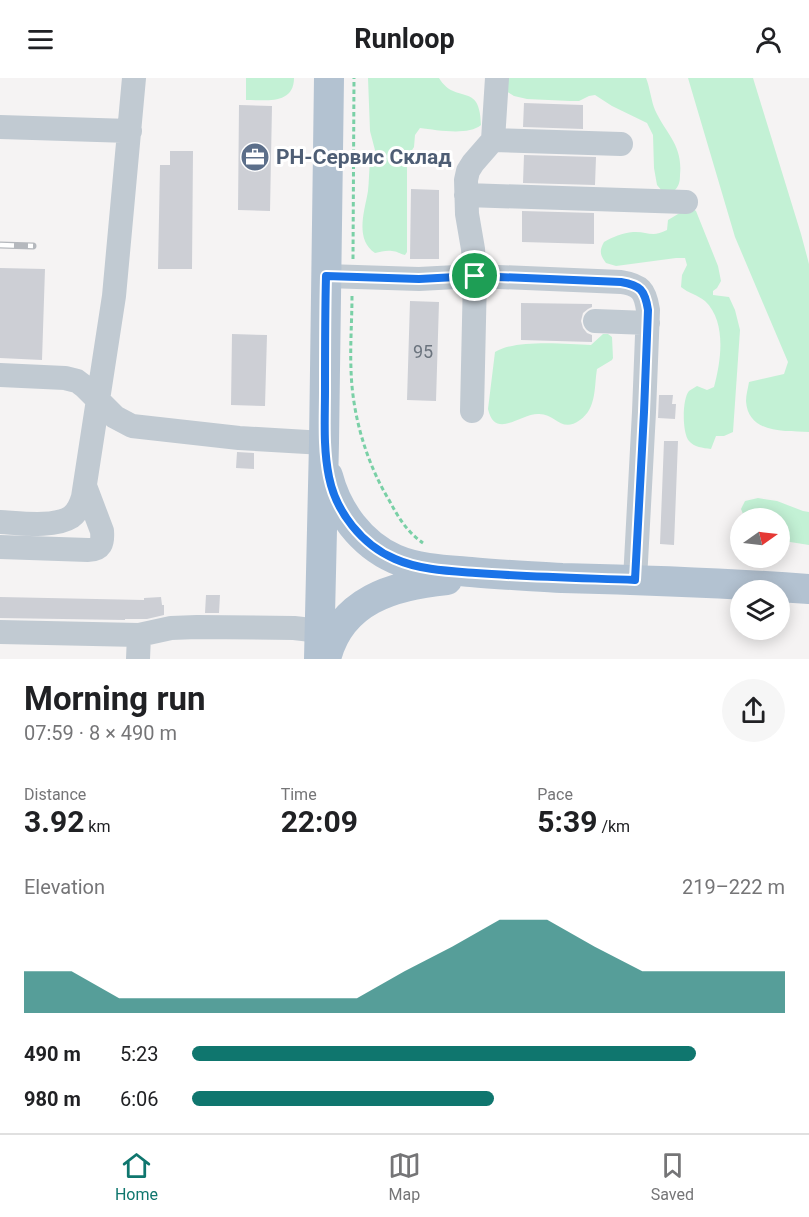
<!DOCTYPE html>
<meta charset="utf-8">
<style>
body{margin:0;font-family:Roboto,sans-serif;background:#f6f6f6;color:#202124;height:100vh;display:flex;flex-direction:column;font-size:22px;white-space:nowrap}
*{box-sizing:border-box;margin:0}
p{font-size:20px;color:#757577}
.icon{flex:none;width:33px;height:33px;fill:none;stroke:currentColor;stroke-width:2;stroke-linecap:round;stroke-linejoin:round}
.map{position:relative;height:581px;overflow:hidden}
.drawer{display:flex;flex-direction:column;background:#fff;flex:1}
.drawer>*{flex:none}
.needle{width:39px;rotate:76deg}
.buttons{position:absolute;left:730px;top:430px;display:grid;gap:12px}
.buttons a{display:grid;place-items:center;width:60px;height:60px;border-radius:50%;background:#fff;box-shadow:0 3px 15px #0003;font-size:30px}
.pin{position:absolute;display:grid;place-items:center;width:51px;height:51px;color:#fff;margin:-26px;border:3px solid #fff;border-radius:50%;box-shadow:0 2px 6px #0007}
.round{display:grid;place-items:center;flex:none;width:63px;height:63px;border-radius:32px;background:#f6f6f6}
.overview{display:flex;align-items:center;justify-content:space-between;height:102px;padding:0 24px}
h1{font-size:33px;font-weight:700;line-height:45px}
.metrics{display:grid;grid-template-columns:repeat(3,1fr);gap:9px;height:102px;padding:6px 24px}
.metrics div{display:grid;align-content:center}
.metrics b{font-size:30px;font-weight:700}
.metrics small{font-size:16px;font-weight:400}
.metrics p{font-size:16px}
.chart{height:168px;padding:12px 24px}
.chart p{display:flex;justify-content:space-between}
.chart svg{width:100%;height:108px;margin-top:6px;fill:#0f766e;opacity:.7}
ul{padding:0 24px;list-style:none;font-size:20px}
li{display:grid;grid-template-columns:96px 72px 1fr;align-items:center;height:45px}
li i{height:15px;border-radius:8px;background:#0f766e}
header{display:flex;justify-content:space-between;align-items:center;height:78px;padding:0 24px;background:#fff;font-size:27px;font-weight:700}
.tabs{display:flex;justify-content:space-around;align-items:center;height:84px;border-top:2px solid #e0e0e0;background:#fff;font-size:16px;color:#757577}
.tabs a{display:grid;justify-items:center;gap:3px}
.tabs .selected{color:#0f766e}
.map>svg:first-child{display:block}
</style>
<header><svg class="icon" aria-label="menu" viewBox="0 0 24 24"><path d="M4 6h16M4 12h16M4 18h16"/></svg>Runloop<svg class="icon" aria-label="person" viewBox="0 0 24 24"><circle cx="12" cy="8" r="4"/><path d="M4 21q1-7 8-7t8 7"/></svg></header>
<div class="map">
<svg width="809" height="581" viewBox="0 0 809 581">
<rect width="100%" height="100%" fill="#f5f3f3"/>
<path fill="#c3f1d5" d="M246,0H294C294,27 265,22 246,22Z
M368,0H439C456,28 480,2 481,47C468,58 437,52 420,50L415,57L414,69L407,80V174L405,177C400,176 397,173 392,173C386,172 381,174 375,175C354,161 365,132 368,113C369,103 369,94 370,84L375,81L376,76L370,53Z
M503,0H646C650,10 651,22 655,32C666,56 683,67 680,97C680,104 679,108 674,113L663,114L657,107L654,90L653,57L647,45L612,28L595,17L589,18L579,23H570L527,21L514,18L506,13Z
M688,0H753L801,156L809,186V354C785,353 748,356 746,323C746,317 748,310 749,304L784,296L788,284L735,159Z
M692,130L696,133L718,188L721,203L717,210L713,213V217L729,219L735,232L740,252L733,354L724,358H716L711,371C703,370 694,369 689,363C682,355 682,321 689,313C692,311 695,309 697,308L707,312L714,309C721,283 727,244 705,223C698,217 688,215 681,209L682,197L687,187L685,180H676L616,188L606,185C600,177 599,173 604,164C612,159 623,155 633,154C647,153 652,160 667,152L668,142L683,133Z
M603,256H608L612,259L613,280L612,282L597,291C594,309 597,330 580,342C561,356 556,335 538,336C520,336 495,362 488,331L495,274C516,261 566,266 591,267Z
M758,420L777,423L803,433L809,434V467L784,463L780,460V441H751L743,436L741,431L745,423Z"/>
<path fill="#cdcfd5" d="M524,25L583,27V51L523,49Z
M239,27L272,28L270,133L238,132Z
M170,73H193L192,191H158L160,87H170Z
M524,77L596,79L595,107L523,105Z
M411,111L439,112V181H410Z
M522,133L594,135V166L522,164Z
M0,190L45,191L42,282L0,280Z
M410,223L439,224L436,323L407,322Z
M521,225L592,226V229L588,231L583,235L581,243L583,250L587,255L592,257V264L521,262Z
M232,256L267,257L265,328L231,327Z
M659,317H673L672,326H676L675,341L658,340Z
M664,363H678L674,467L660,466Z
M237,374L254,375V391L236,390Z
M206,517H220L219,535H205Z
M0,519L144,522V520L161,519L162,527H164V537L147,541H125V542L0,540Z"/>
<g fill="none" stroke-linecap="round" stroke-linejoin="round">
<path stroke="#7ad0a6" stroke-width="3" stroke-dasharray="4.5 3" stroke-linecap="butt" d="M353,181L354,0
M352,218C352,242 350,267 351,291C352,336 366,384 389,422C398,439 407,454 423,465"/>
<path stroke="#c1cad2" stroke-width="24" d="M0,49L130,53
M493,62L497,0
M466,117L686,124
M326,198L419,201L475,198L621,204C640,207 645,212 648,232L644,334L635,502
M595,243L648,245
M0,297L65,300L77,303L85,309L115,339L132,348L239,360L324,365
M472,333L475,198L473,171L467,136L466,102L468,93L473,85L493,62L621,66
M0,444C20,445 54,450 71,439C78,434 81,426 83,419L114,218L134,0
M0,469L88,472C101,472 103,465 102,453L85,408
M0,554L139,557L171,550L197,549L294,550L320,553
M138,581L139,557"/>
<path stroke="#b3c2d1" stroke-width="30" d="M328,398C337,433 361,466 395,481C418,491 446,492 471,494C501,497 532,498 562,500C645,502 727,505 809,511
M319,581L324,365L329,0
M326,581C340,522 394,507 447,502"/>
<g stroke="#b5b8bd" stroke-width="7">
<path id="rail" d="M0,167L33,168"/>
</g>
<use href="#rail" stroke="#fff" stroke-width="4.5" stroke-dasharray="14" stroke-linecap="butt"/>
</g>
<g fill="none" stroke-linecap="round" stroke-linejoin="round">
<g stroke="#fff" stroke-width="12">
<path id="route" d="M326,198L419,201L475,198L621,204C640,207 645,212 648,232L644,334L635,502C582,500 529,499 476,495C449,493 420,492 395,481C362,467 336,434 329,399C323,370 325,341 325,312C325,274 325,236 326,198Z"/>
</g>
<use href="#route" stroke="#1a73e8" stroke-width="8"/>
</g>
<defs>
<g id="office-disc" transform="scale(1.5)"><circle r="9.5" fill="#5c6f8a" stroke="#fff"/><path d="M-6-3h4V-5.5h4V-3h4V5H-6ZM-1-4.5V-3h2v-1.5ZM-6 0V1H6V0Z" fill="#fff"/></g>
</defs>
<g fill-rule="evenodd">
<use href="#office-disc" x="255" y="79"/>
</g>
<g text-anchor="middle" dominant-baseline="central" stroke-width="6" stroke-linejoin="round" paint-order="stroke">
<g font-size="18" fill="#6b747e">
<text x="423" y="273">95</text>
</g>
<g font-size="21" font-weight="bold" fill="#4e5e75" stroke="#fff" text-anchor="start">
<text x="276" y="79">РН-Сервис Cклад</text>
</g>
</g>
</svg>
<div class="buttons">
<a><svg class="needle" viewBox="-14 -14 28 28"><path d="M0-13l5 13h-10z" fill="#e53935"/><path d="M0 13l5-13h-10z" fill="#757577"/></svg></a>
<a><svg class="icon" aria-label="layers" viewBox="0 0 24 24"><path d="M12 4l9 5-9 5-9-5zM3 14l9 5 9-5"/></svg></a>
</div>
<div class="pin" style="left:475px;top:198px;background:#1e9e55"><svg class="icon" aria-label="arrive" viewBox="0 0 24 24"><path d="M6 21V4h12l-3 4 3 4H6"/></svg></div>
</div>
<section class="drawer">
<div class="overview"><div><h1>Morning run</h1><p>07:59 · 8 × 490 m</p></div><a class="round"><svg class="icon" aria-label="share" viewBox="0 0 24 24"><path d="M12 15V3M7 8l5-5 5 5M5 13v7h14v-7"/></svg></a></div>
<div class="metrics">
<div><p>Distance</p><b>3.92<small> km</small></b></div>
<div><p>Time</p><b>22:09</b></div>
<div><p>Pace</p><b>5:39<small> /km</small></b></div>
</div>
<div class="chart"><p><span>Elevation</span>219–222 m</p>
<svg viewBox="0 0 160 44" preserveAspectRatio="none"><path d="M0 44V27L10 27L20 38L30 38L40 38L50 38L60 38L70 38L80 27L90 17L100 6L110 6L120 17L130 27L140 27L150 27L160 27V44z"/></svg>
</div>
<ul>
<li><b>490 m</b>5:23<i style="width:85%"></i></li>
<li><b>980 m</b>6:06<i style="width:51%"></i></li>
</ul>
</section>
<nav class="tabs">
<a class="selected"><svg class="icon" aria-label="home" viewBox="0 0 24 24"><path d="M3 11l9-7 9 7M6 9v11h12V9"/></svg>Home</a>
<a><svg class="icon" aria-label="map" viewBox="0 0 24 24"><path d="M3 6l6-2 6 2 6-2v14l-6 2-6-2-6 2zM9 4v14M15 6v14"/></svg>Map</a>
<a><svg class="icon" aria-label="saved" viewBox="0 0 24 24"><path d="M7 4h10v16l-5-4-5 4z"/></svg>Saved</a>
</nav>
